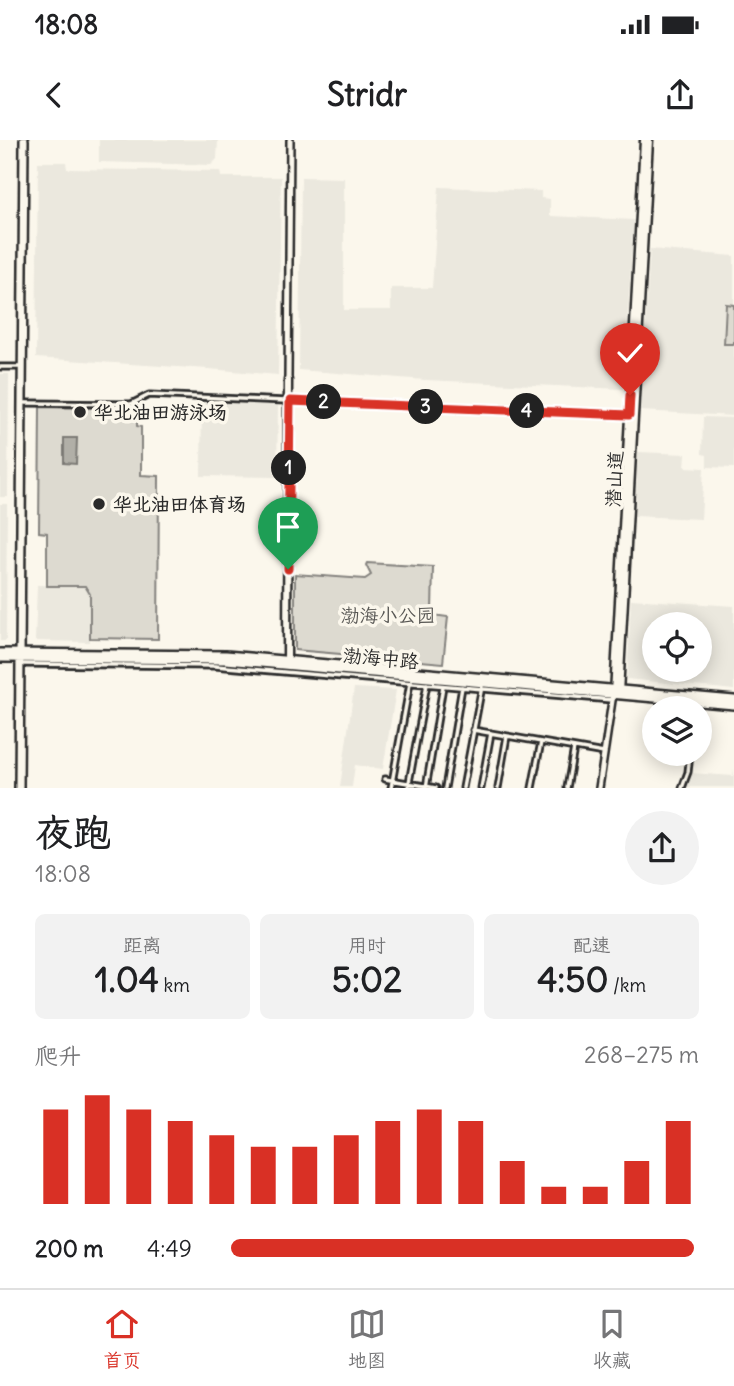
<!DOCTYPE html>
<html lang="zh">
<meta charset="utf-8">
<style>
body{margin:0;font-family:Delius,"LXGW WenKai TC",sans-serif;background:#f2f2f2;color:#202124;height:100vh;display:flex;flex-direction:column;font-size:26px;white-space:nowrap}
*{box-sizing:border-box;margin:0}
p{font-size:23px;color:#757577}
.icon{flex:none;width:38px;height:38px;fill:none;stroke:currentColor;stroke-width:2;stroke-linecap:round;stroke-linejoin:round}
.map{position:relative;height:648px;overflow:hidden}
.sheet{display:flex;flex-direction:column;background:#fff;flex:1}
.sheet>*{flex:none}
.controls{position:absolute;left:642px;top:472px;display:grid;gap:14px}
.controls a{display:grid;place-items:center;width:70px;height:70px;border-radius:50%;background:#fff;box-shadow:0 4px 18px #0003;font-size:35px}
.pin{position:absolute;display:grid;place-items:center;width:60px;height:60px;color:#fff;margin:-72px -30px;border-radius:50% 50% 50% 0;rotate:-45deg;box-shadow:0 0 7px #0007}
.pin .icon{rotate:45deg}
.km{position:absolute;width:35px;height:35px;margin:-18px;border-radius:50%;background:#222;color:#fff;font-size:19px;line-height:35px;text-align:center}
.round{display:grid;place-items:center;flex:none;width:74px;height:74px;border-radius:37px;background:#f2f2f2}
.summary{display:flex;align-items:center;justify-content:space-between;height:119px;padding:0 35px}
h1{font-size:38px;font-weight:700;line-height:52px}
.stats{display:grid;grid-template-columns:repeat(3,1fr);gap:10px;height:119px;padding:7px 35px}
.stats div{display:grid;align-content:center;border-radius:10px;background:#f2f2f2;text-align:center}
.stats b{font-size:35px;font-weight:700}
.stats small{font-size:19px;font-weight:400}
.stats p{font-size:19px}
.chart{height:196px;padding:14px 35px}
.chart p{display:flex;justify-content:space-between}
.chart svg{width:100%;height:126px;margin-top:7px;stroke:#d93025;stroke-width:6}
ul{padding:0 35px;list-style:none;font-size:23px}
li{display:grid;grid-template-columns:112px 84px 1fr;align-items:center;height:52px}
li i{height:18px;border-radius:9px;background:#d93025}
.status{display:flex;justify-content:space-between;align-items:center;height:49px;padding:0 35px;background:#fff;direction:ltr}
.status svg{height:19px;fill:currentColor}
header{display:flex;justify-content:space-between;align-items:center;height:91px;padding:0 35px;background:#fff;font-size:32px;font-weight:700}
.tabs{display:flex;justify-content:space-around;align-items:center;height:98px;border-top:2px solid #e0e0e0;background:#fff;font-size:19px;color:#757577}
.tabs a{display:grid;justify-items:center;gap:4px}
.tabs .current{color:#d93025}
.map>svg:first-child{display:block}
</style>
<div class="status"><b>18:08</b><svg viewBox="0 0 49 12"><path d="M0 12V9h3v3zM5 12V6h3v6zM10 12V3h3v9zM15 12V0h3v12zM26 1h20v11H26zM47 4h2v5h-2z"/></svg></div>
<header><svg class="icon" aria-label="back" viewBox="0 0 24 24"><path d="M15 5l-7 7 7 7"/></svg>Stridr<svg class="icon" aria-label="share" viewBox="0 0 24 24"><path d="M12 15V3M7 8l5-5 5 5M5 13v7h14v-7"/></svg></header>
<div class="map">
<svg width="734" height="648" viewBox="0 0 734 648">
<rect width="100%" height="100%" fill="#fbf7ec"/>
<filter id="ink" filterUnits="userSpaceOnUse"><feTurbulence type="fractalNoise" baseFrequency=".0143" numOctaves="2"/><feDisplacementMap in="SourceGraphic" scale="14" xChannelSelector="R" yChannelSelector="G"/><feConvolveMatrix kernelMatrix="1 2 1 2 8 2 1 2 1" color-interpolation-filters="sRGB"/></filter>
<g filter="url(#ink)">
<path fill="#ebe8de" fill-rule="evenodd" d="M99,0H218L217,19L211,25L99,22Z
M38,22H66L67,29L220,31L221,37H281L278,235L209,229L36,218Z
M301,37L344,38V170H391V148H432L439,47L541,51V58L550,59V76L634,80L623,249L425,240L299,230Z
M650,109L734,116V276L640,271Z
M0,234H9L8,357H0Z
M202,260L278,263L277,337L201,336Z
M703,277L734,278V328L707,327V315L702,314Z
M638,312L686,314L685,327L704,328L701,379L635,376Z
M0,364H7L6,501H0Z
M37,445L85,446L88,449L90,454V502L35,501Z
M631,459L734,466V550L627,539ZM654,485H700V530H654Z
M354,548L396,550L383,629L355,625L352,647H340Z
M734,629V647H685L691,633L733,636Z"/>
<path fill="#dddad0" stroke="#84827e" stroke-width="2" d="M726,164L734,165V204H724Z
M40,267L137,269V286L141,287V335L159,336L158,499L90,498V454L85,446H47V393L39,392Z
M367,423L433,427L432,472L433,475L448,477L443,523L295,510V434L365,439L371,435L366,425Z"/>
<path fill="#b1afa7" stroke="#7b7a75" stroke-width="2" d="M64,298H77L76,324L64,323Z"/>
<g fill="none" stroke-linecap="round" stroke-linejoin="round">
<g stroke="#2b2b2b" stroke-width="9">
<path id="minor" d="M0,227H20
M290,261L629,275
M26,263L131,264L149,255L286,261
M24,524L215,526L612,560
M473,590L604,613
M385,639L436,648
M391,648L410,543
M408,648L427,544
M426,648L443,546
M445,648L462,547
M463,648L482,546
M481,648L491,593
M498,648L507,596
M532,648L541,602
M567,648L574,608
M682,648L688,632L690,614"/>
</g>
<g stroke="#2b2b2b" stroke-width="10">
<path id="tertiary" d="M288,240L290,0
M599,648L613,554"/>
</g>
<g stroke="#2b2b2b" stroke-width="11">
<path id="secondary" d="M287,525L288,240
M619,553L649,0
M614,554L644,0"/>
</g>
<g stroke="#2b2b2b" stroke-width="12">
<path id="primary" d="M0,513L226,515L734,560
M0,518L226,520L734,565
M19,648L24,0"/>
</g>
<use href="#minor" stroke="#fbf7ec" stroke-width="3.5"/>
<use href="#tertiary" stroke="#fbf7ec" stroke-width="5"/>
<use href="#secondary" stroke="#fbf7ec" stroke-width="6"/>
<use href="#primary" stroke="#fbf7ec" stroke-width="7"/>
</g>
</g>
<g fill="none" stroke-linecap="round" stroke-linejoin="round" filter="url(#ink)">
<g stroke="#fff" stroke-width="14">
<path id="route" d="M288,429L290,261L629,275L630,255"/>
</g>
<use href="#route" stroke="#d93025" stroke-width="9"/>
</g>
<g fill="#2b2b2b" stroke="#fbf7ec" stroke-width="2.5">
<circle cx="80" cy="272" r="7"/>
<circle cx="99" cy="364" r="7"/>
</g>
<g text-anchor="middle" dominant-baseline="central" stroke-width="7" stroke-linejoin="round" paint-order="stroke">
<g font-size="19" font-weight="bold" fill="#2b2b2b" stroke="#fbf7ec" text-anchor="start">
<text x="94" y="272">华北油田游泳场</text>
<text x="113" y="364">华北油田体育场</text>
</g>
<g font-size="19" fill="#2b2b2b" stroke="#fbf7ec">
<text transform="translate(614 339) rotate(-87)">潜山道</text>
<text transform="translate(381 518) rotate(5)">渤海中路</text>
</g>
<g font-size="19" fill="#585754" stroke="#fbf7ec">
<text x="388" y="475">渤海小公园</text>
</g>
</g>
</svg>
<div class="controls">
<a><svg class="icon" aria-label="locate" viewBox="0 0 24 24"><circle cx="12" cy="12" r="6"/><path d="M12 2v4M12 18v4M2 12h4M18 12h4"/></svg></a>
<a><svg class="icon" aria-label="layers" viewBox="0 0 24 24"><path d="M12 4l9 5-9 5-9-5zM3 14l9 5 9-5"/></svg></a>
</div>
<div class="pin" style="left:288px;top:429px;background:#1e9e55"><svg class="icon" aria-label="arrive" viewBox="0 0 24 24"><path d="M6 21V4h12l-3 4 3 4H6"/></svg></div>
<div class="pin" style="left:630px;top:255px;background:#d93025"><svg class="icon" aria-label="check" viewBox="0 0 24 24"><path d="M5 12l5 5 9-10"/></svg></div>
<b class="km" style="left:289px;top:328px">1</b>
<b class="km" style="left:324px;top:262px">2</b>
<b class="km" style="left:426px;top:267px">3</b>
<b class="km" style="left:527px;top:271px">4</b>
</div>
<section class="sheet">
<div class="summary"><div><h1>夜跑</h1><p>18:08</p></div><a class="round"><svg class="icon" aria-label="share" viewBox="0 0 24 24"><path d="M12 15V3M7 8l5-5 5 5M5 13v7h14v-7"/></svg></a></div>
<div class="stats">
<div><p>距离</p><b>1.04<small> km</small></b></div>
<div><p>用时</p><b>5:02</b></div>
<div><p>配速</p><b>4:50<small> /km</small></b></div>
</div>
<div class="chart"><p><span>爬升</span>268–275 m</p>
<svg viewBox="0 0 160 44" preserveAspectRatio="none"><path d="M5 44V11M15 44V6M25 44V11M35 44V15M45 44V20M55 44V24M65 44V24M75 44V20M85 44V15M95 44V11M105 44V15M115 44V29M125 44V38M135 44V38M145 44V29M155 44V15"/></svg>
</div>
<ul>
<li><b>200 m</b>4:49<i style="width:99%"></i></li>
</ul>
</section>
<nav class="tabs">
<a class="current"><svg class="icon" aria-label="home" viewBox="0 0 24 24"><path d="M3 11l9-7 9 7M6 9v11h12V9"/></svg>首页</a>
<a><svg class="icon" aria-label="map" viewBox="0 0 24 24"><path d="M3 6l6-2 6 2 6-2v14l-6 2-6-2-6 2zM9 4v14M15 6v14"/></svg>地图</a>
<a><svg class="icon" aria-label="saved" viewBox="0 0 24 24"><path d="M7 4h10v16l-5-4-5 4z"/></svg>收藏</a>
</nav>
